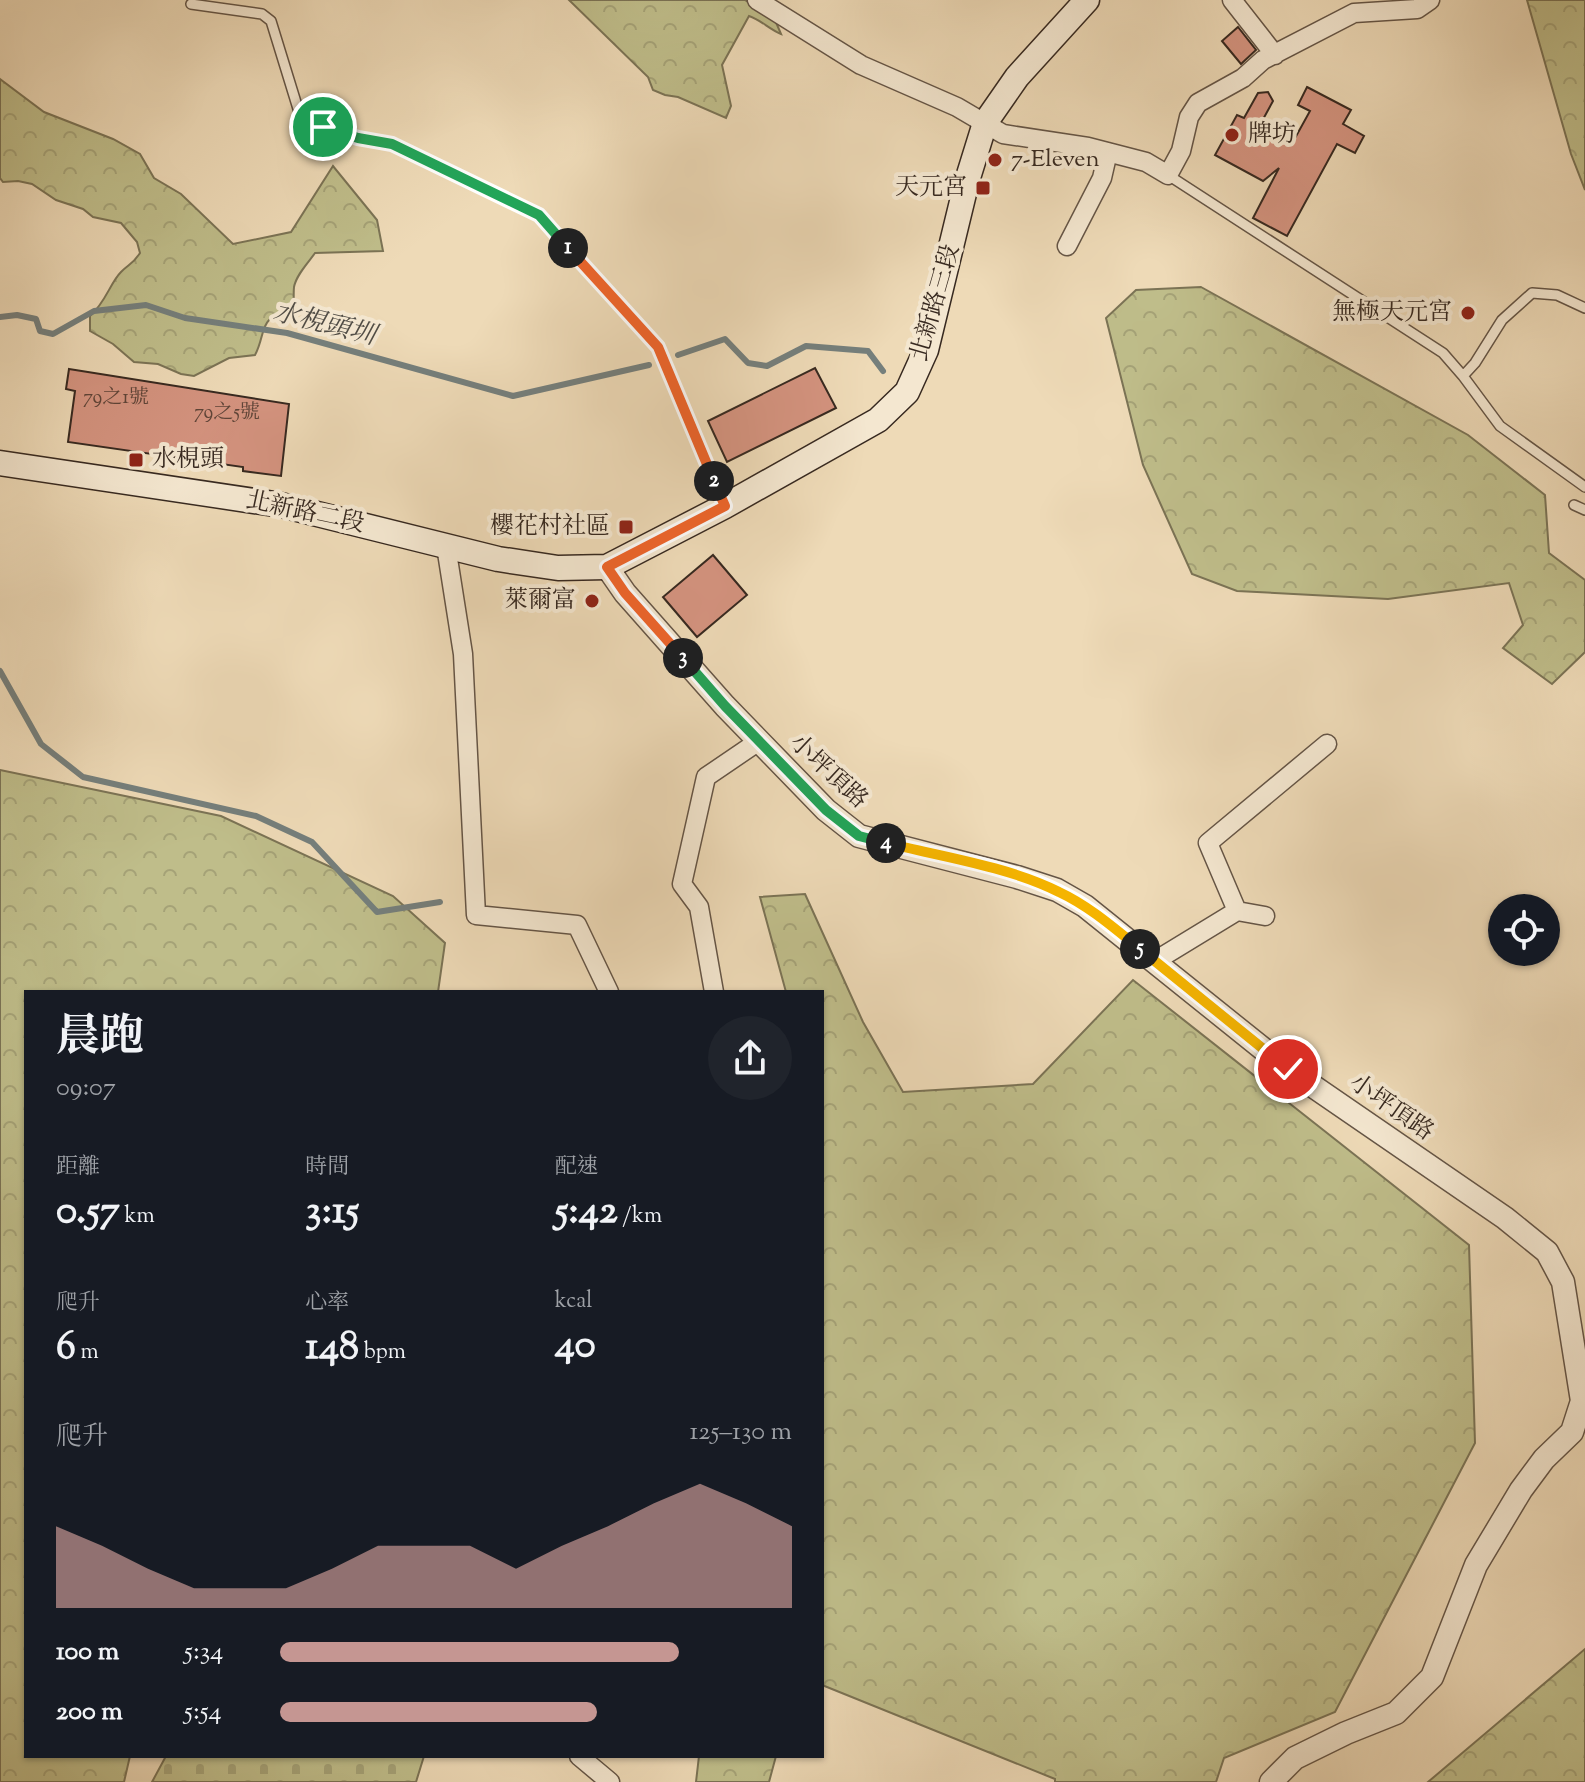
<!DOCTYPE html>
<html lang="zh-TW">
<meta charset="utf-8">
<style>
body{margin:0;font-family:"Sorts Mill Goudy","Noto Serif TC",serif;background:#20242c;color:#f1f3f6;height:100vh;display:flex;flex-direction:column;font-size:30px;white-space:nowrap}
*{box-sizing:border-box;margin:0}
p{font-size:26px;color:#9ea1a6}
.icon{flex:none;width:44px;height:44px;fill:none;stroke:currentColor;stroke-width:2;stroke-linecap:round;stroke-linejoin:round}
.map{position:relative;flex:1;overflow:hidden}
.details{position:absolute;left:24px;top:990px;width:800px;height:768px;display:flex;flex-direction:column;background:#171b24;border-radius:0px;box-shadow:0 2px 6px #0004}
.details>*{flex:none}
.tools{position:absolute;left:1488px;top:894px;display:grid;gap:16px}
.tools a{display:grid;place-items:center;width:72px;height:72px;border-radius:50%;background:#171b24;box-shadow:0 2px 6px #0004;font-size:40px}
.pin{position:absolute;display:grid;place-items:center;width:68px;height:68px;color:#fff;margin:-34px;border:4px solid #fff;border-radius:50%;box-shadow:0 2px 8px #0007}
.km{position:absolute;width:40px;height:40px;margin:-20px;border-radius:50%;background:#222;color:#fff;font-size:22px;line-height:40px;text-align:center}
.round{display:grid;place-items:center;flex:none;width:84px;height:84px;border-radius:42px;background:#20242c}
.head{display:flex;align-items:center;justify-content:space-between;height:136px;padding:0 32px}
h1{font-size:44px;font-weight:700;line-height:60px}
.figures{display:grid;grid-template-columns:repeat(3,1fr);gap:12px;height:136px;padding:8px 32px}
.figures div{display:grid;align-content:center}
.figures b{font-size:40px;font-weight:700}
.figures small{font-size:22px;font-weight:400}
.figures p{font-size:22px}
.chart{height:224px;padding:16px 32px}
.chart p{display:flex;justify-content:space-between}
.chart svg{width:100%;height:144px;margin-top:8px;fill:#c59692;opacity:.7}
ul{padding:0 32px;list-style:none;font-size:26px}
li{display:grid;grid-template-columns:128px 96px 1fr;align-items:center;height:60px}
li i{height:20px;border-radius:10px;background:#c59692}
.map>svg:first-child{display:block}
</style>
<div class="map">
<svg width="1585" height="1782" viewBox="0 0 1585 1782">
<defs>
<pattern id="forest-crowns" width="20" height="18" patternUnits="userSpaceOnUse" patternTransform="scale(2)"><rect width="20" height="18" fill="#bfbd8a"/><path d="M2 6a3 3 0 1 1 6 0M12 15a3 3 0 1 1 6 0" fill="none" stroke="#a5a277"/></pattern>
<pattern id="cemetery-stones" width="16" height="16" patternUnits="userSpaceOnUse" patternTransform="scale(2)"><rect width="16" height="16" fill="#bfbd8a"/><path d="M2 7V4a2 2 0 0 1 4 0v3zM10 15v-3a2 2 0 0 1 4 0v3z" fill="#a5a277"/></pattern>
</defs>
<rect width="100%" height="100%" fill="#eedab7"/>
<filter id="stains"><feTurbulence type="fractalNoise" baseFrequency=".0025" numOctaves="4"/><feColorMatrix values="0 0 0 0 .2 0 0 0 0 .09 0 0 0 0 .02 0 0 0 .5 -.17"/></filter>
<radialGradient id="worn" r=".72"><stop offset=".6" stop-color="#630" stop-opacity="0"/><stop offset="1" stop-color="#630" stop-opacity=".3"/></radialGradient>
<path fill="url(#forest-crowns)" stroke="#7b7355" stroke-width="2" d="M569,0H745L775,20L781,34C769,29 761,20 749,16L722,65L731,106L726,118L678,97L665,95L653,90L648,77Z
M1527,0H1585V190L1571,154Z
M0,79L44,112L113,139L140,154L154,178L181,194L233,244L291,232L333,166L377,220L383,251L315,253C308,263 296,275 294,287C293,297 295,305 292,314C257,314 267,333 255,355L229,358L194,376L181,374L158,364L134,362L113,344L90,331V316C106,302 110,283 121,272C129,264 133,264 140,253L137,242L121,223L93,217L83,209L56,200L32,184L18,181L3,182L0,178Z
M1201,287L1468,435L1545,495L1549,553L1585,580V652L1552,684L1503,648L1523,625L1509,583L1388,599L1237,591L1192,574L1143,465L1106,318L1136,290Z
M0,770L221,816L393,896L445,943L438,992H26V1756H130L124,1782H0Z
M805,894L863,1022L903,1092L1033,1084L1133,980L1469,1245L1475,1443L1335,1712L1224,1758L1216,1782H1055V1779L822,1685V992H786L760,897Z
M1585,1649V1782H1428Z
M699,1756H776L769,1782H696Z"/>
<path fill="url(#cemetery-stones)" stroke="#7b7355" stroke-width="2" d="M166,1756H424L416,1782H152Z"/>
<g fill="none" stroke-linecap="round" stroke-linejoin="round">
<path stroke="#757f7c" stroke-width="6" d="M0,317L17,315L36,319L40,331L53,334L94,311L146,305L185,318L287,333L513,396L649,365
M678,355L725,339L748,363L767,366L806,346L868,351L883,371
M0,671L41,744L83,777L256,816L312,842L377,912L440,902"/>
</g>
<path fill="#d4937f" stroke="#372920" stroke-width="2" d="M1238,27L1256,50L1241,64L1222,41Z
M1307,87L1351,110L1343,124L1364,136L1355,153L1337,144L1287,236L1253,218L1279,168L1263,181L1215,155L1237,115L1244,118L1258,93L1268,92L1273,101L1261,123L1294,140L1310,111L1298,105Z
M815,368L836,408L727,462L708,421Z
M69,369L289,404L281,476L243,471V467L68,442L75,391L66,389Z
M713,555L747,595L697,637L663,597Z"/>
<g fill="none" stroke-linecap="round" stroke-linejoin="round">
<g stroke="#655546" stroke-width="12">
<path id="service" d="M191,4L262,14L271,21L299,112L323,127L358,138L392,144L539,215L658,347L725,506
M1168,175L1443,353L1463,376L1475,363L1502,320L1532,293L1557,295L1585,308
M1463,376L1500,426L1585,487
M1574,505L1585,510"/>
</g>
<g stroke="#655546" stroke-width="21">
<path id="minor" d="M757,0L861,65L957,107L1003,134L1088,147L1146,162L1168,175L1181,151L1189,117L1198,103L1243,78L1263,60L1354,13L1417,9L1430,0
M1232,0L1275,55
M1067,246L1102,178L1108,152
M446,546L463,654L476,915L577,925L609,992
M1237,911L1208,843L1327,744
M1155,961L1237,911L1265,916
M714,992L699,907L682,884L706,777L759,741
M579,1756L610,1782"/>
</g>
<g stroke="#655546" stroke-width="25">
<path id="tertiary" d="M607,567L625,593L725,706L826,810L859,836L1017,877L1057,890L1085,906L1288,1069L1505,1218L1547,1252L1563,1282L1582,1401L1572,1432L1544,1459L1521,1490L1476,1565L1432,1677L1396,1713L1346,1733L1295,1758L1271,1782"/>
</g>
<g stroke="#372920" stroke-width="27">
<path id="secondary" d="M0,463L281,505L498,559L558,568L607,567L725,506L878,420L907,392L926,350L967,181L985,123L1017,77L1087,0"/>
</g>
<use href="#service" stroke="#f4e7d0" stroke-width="9"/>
<use href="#minor" stroke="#f4e7d0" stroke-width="18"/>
<use href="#tertiary" stroke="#f4e7d0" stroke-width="22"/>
<use href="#secondary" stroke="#f4e7d0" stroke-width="24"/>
</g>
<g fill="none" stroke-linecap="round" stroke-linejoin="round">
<g stroke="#fff" stroke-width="16">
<path id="split-1" d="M323,127L358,138L392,144L539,215L568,248"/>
</g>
<g stroke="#fff" stroke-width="16">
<path id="split-2" d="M568,248L658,347L714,481"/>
</g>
<g stroke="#fff" stroke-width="16">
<path id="split-3" d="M683,658L625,593L607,567L725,506L714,481"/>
</g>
<g stroke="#fff" stroke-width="16">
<path id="split-4" d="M683,658L725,706L826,810L859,836L886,843"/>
</g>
<g stroke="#fff" stroke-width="16">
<path id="split-5" d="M886,843C940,856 1010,867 1059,892C1089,906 1114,928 1140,949"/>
</g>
<g stroke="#fff" stroke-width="16">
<path id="split-6" d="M1140,949L1288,1069"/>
</g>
<use href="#split-1" stroke="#22a559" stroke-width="10"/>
<use href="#split-2" stroke="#f0652b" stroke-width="10"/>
<use href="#split-3" stroke="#f0652b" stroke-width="10"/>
<use href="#split-4" stroke="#22a559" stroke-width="10"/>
<use href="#split-5" stroke="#f5b400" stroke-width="10"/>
<use href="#split-6" stroke="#f5b400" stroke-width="10"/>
</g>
<g fill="#8f2418" stroke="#f4e7d0" stroke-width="3">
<circle cx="1232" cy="135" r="8"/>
<circle cx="995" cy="160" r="8"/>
<rect x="975" y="180" width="16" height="16" rx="4"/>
<circle cx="1468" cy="313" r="8"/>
<rect x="128" y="452" width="16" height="16" rx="4"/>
<rect x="618" y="519" width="16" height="16" rx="4"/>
<circle cx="592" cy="601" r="8"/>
</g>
<g text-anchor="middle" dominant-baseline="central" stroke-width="8" stroke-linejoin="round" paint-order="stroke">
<g font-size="20" fill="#5e4438">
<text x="116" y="398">79之1號</text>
<text x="227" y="413">79之5號</text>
</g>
<g font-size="24" fill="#372920" stroke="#f4e7d0" text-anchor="end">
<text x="1248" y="135" text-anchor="start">牌坊</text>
<text x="1011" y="160" text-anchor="start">7-Eleven</text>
<text x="967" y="188">天元宮</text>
<text x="1452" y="313">無極天元宮</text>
<text x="152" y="460" text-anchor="start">水梘頭</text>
<text x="610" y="527">櫻花村社區</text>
<text x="576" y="601">萊爾富</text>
</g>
<g font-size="24" fill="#372920" stroke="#f4e7d0">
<text transform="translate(936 303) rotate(-74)">北新路三段</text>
<text transform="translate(305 513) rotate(12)">北新路二段</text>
<text transform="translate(828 772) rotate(43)">小坪頂路</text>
<text transform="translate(1391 1108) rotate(35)">小坪頂路</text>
</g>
<g font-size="26" font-style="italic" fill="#514d46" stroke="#f4e7d0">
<text transform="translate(324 325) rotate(14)">水梘頭圳</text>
</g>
</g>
<rect width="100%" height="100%" filter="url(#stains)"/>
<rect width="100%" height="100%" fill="url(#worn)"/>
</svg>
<div class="tools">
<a><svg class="icon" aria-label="locate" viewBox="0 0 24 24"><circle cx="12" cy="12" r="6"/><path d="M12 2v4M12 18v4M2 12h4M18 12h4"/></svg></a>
</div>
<div class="pin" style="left:323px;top:127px;background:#1e9e55"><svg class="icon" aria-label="arrive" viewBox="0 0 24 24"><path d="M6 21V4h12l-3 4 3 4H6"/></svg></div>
<div class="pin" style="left:1288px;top:1069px;background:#d93025"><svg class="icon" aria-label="check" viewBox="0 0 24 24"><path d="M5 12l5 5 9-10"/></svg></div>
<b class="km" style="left:568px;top:248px">1</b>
<b class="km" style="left:714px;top:481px">2</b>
<b class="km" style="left:683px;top:658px">3</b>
<b class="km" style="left:886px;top:843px">4</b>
<b class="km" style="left:1140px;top:949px">5</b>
<section class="details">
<div class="head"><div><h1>晨跑</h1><p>09:07</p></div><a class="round"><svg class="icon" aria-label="share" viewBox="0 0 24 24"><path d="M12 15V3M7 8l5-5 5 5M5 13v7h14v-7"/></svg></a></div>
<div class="figures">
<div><p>距離</p><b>0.57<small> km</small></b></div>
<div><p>時間</p><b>3:15</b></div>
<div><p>配速</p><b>5:42<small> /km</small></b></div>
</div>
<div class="figures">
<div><p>爬升</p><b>6<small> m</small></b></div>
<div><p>心率</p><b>148<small> bpm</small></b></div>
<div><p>kcal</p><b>40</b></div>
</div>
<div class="chart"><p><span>爬升</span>125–130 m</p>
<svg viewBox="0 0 160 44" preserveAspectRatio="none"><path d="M0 44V19L10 25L20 32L30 38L40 38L50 38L60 32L70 25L80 25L90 25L100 32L110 25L120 19L130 12L140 6L150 12L160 19V44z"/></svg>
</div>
<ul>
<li><b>100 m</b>5:34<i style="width:78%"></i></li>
<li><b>200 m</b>5:54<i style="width:62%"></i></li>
</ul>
</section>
</div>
